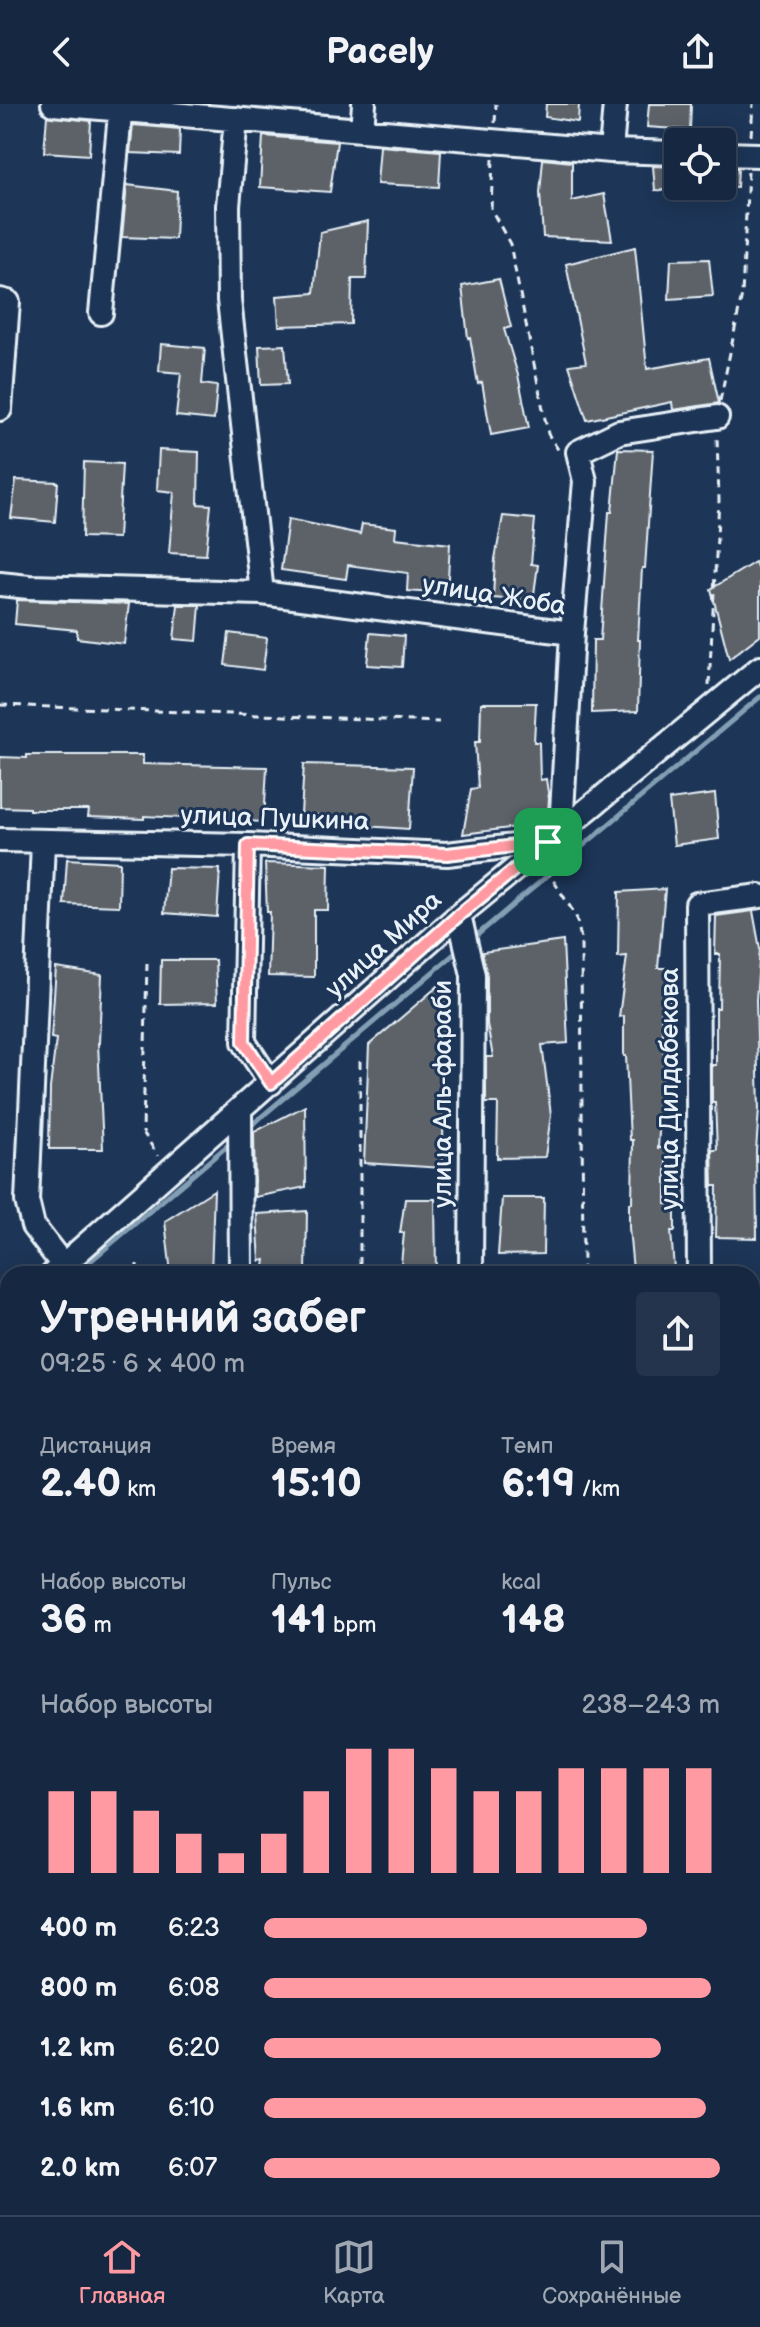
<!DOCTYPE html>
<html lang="ru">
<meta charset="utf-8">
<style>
body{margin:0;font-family:"Balsamiq Sans",sans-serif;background:#23344c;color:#f1f3f6;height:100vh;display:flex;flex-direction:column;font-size:30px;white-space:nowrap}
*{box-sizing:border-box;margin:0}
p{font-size:26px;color:#9ea6b1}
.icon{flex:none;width:44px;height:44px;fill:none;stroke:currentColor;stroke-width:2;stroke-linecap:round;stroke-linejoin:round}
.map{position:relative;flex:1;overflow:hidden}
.sheet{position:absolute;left:0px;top:1162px;width:760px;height:950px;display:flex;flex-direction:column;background:#162841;border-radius:24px 24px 0 0;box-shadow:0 4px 20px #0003,0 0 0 2px #35445a}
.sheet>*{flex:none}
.fabs{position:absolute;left:664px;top:24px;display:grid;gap:16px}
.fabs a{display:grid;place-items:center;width:72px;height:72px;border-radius:8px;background:#162841;box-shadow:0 4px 20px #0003,0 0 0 2px #35445a;font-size:40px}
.pin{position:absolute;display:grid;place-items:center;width:68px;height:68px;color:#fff;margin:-34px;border-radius:16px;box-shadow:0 4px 12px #0006}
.round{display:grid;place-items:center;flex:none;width:84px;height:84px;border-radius:8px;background:#23344c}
.head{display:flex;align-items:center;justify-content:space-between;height:136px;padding:0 40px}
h1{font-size:44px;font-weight:700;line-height:60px}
.figures{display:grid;grid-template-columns:repeat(3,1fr);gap:12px;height:136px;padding:8px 40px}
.figures div{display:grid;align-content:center}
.figures b{font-size:40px;font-weight:700}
.figures small{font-size:22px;font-weight:400}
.figures p{font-size:22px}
.chart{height:224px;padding:16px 40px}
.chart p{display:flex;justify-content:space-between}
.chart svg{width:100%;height:144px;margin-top:8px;stroke:#ff9aa2;stroke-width:6}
ul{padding:0 40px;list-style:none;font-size:26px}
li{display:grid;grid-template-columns:128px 96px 1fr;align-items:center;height:60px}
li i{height:20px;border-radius:10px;background:#ff9aa2}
header{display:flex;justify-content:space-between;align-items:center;height:104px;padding:0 40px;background:#162841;font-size:36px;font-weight:700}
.tabs{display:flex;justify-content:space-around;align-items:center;height:112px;border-top:2px solid #35445a;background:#162841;font-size:22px;color:#9ea6b1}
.tabs a{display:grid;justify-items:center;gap:4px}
.tabs .selected{color:#ff9aa2}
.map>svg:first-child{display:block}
</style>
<header><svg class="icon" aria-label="back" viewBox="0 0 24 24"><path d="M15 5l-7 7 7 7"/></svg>Pacely<svg class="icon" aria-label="share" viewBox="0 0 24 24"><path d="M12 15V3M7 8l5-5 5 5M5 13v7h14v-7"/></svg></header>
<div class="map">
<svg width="760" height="2111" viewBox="0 0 760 2111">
<rect width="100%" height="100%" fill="#1d3557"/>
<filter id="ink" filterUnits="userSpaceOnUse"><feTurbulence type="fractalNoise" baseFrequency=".0125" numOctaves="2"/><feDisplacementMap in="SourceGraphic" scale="16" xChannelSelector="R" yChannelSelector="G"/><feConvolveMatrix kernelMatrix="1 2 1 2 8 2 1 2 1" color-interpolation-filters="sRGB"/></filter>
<g filter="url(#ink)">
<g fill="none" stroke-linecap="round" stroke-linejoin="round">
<path stroke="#839fb4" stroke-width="5" d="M470,837L760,593
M247,1025L459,846
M75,1170L233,1037
M0,1233L8,1226"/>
</g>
<path fill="#5c6268" stroke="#e8f1f8" stroke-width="2" d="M546,0H579L578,18L545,13Z
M649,0H691L690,26L647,23Z
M47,12L91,17L89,51L44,48Z
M133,21L180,25L179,51L130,49Z
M263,32L337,38L330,88L260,83Z
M380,42L441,47L439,83L377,80Z
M543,55L572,58V97L604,90L612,136L543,133L540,89Z
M653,62L678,63V87L655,86Z
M722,64H738L737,83L722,82Z
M127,81L177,87L175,135L122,133Z
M368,117L366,175H352L351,220L279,222L277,192L314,189L320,128Z
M635,143L647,265L709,254L719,299L673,306L672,298L587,316L569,261L586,259L566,160Z
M709,155L713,192L669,195L671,156Z
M499,175L511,223L504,225L518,271L529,324L491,331L482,278L478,280L470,233L468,234L462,182Z
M161,240L205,244L202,280L217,282L214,316L176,312L181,269L159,267Z
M285,241L288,280L261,281L259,242Z
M618,345L653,346L645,464H642L638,536H640L638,607L592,609L593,536H600L609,408H612Z
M159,346L199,348L198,400L211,401L206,451L169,449L174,388L157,386Z
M84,358L122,360L118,434L82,433Z
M16,376L58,378L55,418L11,414Z
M503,412L535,415L531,460L538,461L533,497L493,494L495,455Z
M288,415L360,430L362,420L396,424L395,434L450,440L447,490L407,487L408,469L348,461L346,475L281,466Z
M755,458L760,471V531L729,555L711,485Z
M17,496L129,500L124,540L77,534V526L15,520Z
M178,501H200L197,537L174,535Z
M229,529L267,534L263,566L225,561Z
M370,529L404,532L402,563L367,561Z
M481,599H536L534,638H539L540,676L546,675L549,695L547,719L463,730L471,685L478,684L475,638H480Z
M27,651H143V660L267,663L264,718L144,712V715L88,713L89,706H29V704L0,703V653L27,654Z
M304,660L413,663L409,725L364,722V714L301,710Z
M715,690L719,735L674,741L669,696Z
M67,755L120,758L119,802L64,800Z
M265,759L329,761L328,806H314V873L268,872L270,808H267Z
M168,764L220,765L217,813L164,809Z
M665,785L658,864H668L671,909H661L664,953L658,1044H666V1100H675V1127H671L674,1165L633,1166L629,1124V1099H632L633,1036H630L626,952H624V912L619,913L627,852L618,853L619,788Z
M753,807L760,845L756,896L759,1005L756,1047L757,1134L716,1133L717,1082H713L712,1046H717L715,998H712V961H716V904H719L720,850H715L716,812Z
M563,837L568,939L542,941L551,1011L545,1053L497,1054L498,999H486V953H493L487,920V871L482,848Z
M161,856H215L217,899L160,900Z
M56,864L102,871L99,939H98L103,1045H49L50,984L56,935L51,934Z
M444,877L443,1064L364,1059L369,941Z
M305,1002L306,1083L255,1093L254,1028Z
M214,1086L211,1170H171L165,1117Z
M502,1094H544L543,1150L498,1151Z
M405,1095H435L436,1170H400L404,1129H400Z
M307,1107L306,1170H263L265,1156L260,1157L257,1110Z"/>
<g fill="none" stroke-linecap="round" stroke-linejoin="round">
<g stroke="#e8f1f8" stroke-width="28">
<path id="minor" d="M53,0L611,47L678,49
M236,15L228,102L229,196L262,489
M362,26L364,0
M611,47L615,0
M722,50L760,51
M0,196L8,198L0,305
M101,209L121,0
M0,480L29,483L262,489L572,529L561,726
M572,529L585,377L578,348L619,328L717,313
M0,736L248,741L447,750L547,738
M43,739L27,1097L33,1122L63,1161
M248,741L244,938L271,979
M459,811L473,871L471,1170
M240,1006L241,1170
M53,1170L459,811L760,564
M699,1170L697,800L760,792
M0,1216L8,1209
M752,1727L760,1726
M0,1735H8
M28,2104V2111
M245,2104V2111
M471,2104V2111
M707,2104V2111"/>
</g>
<path stroke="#e8f1f8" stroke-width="3" stroke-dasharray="8 6" stroke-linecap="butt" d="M495,19L496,0
M751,32L753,0
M493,55L491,105L510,140L548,330L559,347
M720,297L742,191L748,68
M709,581L719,396L717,333
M0,601L439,618
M546,765L576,812L581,835L583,1170
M147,859L143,1028L158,1052
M360,957V1170
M137,1160V1170
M144,2104V2111
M356,2104V2111
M583,2111V2104"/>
<use href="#minor" stroke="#1d3557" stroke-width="22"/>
</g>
</g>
<g fill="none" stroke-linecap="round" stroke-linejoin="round" filter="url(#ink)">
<g stroke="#fff" stroke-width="16">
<path id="route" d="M548,738L459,811L271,979L244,938L248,741L447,750Z"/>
</g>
<use href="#route" stroke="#ff9aa2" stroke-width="10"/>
</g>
<g text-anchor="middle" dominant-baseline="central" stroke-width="6" stroke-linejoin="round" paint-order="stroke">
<g font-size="26" fill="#e8f1f8" stroke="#1d3557">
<text transform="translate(494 492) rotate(9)">улица Жоба</text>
<text transform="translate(275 715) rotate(2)">улица Пушкина</text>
<text transform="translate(384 841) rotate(-42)">улица Мира</text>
<text transform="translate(670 985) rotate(-90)">улица Дилдабекова</text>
<text transform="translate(443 990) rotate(-90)">улица Аль-фараби</text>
</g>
</g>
</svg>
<div class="fabs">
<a><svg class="icon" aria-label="locate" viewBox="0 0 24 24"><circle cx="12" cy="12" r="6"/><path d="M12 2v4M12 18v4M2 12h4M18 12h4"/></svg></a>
</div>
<div class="pin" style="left:548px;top:738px;background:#1e9e55"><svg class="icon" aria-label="arrive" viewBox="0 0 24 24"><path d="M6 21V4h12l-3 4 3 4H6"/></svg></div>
<section class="sheet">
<div class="head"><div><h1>Утренний забег</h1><p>09:25 · 6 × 400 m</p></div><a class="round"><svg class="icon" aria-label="share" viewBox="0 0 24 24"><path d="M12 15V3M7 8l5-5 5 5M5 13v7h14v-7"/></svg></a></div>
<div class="figures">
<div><p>Дистанция</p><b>2.40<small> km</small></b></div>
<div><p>Время</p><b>15:10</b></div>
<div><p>Темп</p><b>6:19<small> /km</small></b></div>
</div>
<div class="figures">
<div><p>Набор высоты</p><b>36<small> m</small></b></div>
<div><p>Пульс</p><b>141<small> bpm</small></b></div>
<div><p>kcal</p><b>148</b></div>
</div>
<div class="chart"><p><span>Набор высоты</span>238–243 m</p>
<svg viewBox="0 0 160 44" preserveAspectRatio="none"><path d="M5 44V19M15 44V19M25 44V25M35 44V32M45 44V38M55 44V32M65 44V19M75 44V6M85 44V6M95 44V12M105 44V19M115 44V19M125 44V12M135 44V12M145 44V12M155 44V12"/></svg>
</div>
<ul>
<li><b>400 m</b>6:23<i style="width:84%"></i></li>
<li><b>800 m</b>6:08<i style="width:98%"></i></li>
<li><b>1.2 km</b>6:20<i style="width:87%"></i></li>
<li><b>1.6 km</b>6:10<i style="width:97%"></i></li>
<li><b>2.0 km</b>6:07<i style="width:100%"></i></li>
</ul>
</section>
</div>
<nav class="tabs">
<a class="selected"><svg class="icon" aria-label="home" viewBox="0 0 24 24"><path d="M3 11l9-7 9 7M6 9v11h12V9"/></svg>Главная</a>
<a><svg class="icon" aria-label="map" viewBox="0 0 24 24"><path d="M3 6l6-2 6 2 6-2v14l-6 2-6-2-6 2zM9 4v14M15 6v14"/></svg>Карта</a>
<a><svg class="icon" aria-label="saved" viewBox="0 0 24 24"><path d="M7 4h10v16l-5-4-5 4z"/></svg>Сохранённые</a>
</nav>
